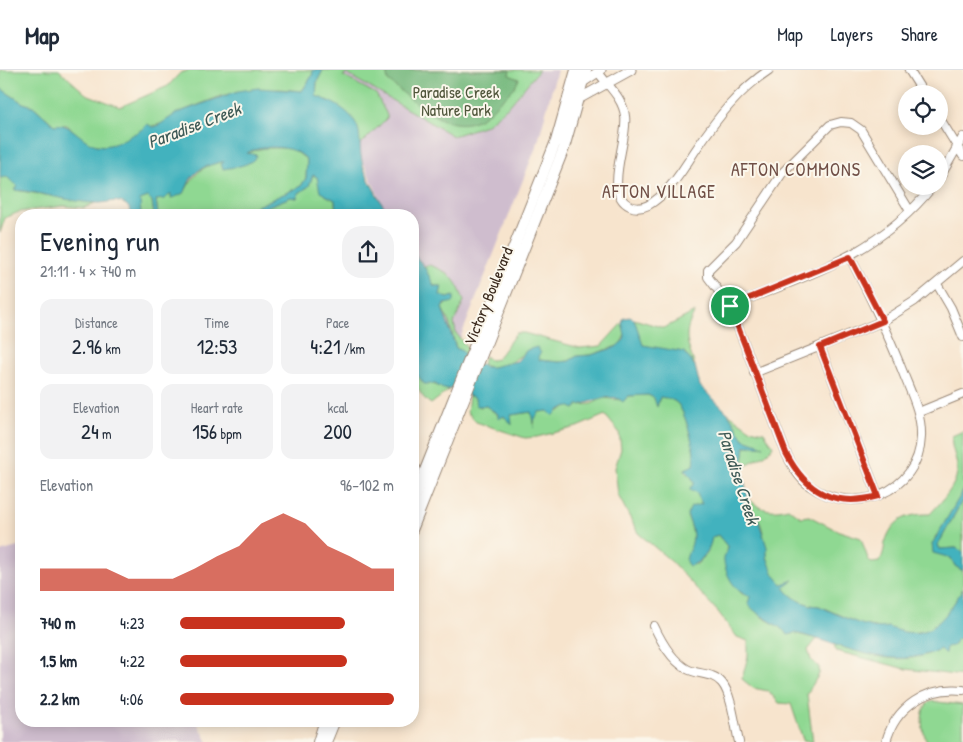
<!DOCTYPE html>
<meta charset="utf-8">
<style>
body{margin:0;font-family:"Patrick Hand",sans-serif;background:#f2f2f3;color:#1f2937;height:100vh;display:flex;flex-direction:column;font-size:19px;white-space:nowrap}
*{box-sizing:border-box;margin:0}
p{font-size:16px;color:#747a83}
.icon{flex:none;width:28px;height:28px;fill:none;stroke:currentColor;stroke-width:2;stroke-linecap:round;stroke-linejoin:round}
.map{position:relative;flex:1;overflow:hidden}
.side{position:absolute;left:15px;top:139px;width:404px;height:518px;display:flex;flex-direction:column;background:#fff;border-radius:20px;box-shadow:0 2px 12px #0003}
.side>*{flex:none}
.controls{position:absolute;left:898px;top:15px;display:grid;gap:10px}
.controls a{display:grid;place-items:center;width:50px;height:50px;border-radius:50%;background:#fff;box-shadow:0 2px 12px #0003;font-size:25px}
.pin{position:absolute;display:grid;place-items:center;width:42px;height:42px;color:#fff;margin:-21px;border:2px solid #fff;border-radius:50%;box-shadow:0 1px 5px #0007}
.round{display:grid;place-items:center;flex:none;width:52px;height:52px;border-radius:20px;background:#f2f2f3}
.summary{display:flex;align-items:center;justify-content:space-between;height:85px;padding:0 25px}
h1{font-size:28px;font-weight:600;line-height:38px}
.stats{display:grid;grid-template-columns:repeat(3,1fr);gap:8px;height:85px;padding:5px 25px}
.stats div{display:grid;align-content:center;border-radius:12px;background:#f2f2f3;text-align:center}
.stats b{font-size:21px;font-weight:600}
.stats small{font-size:14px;font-weight:400}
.stats p{font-size:14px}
.chart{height:140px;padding:10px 25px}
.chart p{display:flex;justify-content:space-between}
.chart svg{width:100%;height:90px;margin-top:5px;fill:#c8321e;opacity:.7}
ul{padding:0 25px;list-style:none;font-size:16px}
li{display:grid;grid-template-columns:80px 60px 1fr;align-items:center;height:38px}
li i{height:12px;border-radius:6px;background:#c8321e}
header{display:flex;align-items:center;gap:30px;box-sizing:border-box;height:70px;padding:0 25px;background:#fff;border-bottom:1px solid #e0e1e3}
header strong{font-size:24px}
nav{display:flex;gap:28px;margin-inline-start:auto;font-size:18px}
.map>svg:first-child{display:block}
</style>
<header>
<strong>Map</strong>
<nav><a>Map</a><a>Layers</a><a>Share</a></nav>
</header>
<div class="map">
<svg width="963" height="672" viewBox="0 0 963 672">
<rect width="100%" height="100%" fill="#fbf7ec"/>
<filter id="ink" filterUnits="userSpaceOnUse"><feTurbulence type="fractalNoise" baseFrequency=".02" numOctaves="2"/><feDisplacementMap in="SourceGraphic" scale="10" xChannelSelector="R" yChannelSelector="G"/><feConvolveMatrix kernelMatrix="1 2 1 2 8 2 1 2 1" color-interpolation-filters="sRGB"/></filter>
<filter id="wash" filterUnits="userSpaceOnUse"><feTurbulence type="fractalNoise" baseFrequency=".0096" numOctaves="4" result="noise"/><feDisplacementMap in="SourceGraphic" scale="20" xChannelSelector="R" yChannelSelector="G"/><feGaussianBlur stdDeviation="1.12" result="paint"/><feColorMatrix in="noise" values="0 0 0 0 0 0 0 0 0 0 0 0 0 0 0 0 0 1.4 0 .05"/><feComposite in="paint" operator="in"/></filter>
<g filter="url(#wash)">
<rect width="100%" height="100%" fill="#f7e4cd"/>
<path fill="#cfbdce" d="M262,0H338L486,55L510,35L539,0H557L538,72L454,284L413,203L412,145H387L360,85Z
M21,476V650H196L208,672H0V482Z"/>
<path fill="#8fd892" stroke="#658158" d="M0,0H59L86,24L120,37L168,16L180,3L190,0H313L312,6L302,21L279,19L224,25L177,43L167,52L143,59L122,72L107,76L88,74L67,55H54L33,36L23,33L0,18Z
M323,0H539L510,35L486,55L453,66L347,4L343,6L376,24L387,45V48L358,77L359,64L316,26L317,12Z
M287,78L293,79L307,90L306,108L301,116L251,139V142L291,127L297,128L299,123L309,116L313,104L317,107L325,125L335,130L336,145H158L156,130L171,122L172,125L184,123C201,89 216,94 250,85L247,83L264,78Z
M2,106L7,107L19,117L15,120L95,133L84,138L63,136L19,142L5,148L0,163V108Z
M148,127L152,131L154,145H141L139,130Z
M429,195C450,202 457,210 464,231L454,253L456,263L469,280L466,287L462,281L456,278L449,252L442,238L454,226L448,228L440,225L441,216H434L423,196Z
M695,242C682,265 687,272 695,296L684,282L646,277L640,272L634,249L664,258Z
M622,253L625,265L620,275L591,285L577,286L569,291L559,292L539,290L538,286L527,280C518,289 495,304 482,294L485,286L490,290L497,289L516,263H524L580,278L601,276Z
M413,303H416L424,311L449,320L431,334C419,326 421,320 413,313Z
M469,325L475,328L480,337L486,336L499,346L510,348L511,345L531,342L534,355L535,347L539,342L548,341L554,344L568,336L591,334L604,328L621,330L628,326L648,325L654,328L657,335L660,327C667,328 673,329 678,334C686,344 697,384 694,396L685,399V402L692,407L702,434L699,437L694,436L687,447C695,458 693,480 696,495L707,484L712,467L718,465L727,476L725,486L735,515L742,524L750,526L762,547L783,559L788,565L794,563L817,569L808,580L811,590L819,597V604L807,624L813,672L803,670L791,634L779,633L768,621L753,618L742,609L748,586V571L737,567L719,543L672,492L638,463L618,425L615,398L621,379L619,362L605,345L577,357L537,367L525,368L476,352L467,342Z
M728,343L750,359L764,362L773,376C767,388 750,389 742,400L745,376H762L744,369Z
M963,361V421L942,459L935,467L937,483L951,488L955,496L963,501V519L945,548L926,561L901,564L897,561L862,555L819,536C807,536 790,528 784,517L792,511L782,514C762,499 769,467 757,446C755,443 752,441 750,437V430C762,441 773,442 788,438L801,447L809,446L836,460L861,468L868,489L872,493L879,492C883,486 884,480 885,473C892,449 907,444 930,444C941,432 959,414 957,397C956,385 950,377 952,366Z
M963,429V482L956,478L940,479L938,475Z
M957,569H963V606L906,599L836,581L834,574C872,585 901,598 940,579L944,583L946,577Z
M930,631L963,635V672H927C922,660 918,641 930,631Z"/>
<path fill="#73b87c" stroke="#57714d" d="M386,0H510L509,5L519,9C514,21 505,26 496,35C459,78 421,36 388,11Z"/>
<path fill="#43b2be" stroke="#3f6e6e" d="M313,0H323L317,12L316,26C333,32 355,42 359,62C361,76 359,85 365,101C372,117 380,130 389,145H336L335,130L320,122L317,107L313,105L309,116L299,123L297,128L291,127L251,143V139L301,116L306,108L307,90C295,75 264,74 247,83L257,85C252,96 234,97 223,99L221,94L224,92H221C211,95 202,96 195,104C184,114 191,124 171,128V123L165,129L156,130L158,145H154L152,131L148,127L140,130L141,145H132C130,138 126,133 119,132C112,130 103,134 96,133C68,132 42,122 14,120L18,117L7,107L0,108V18L23,33L33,36L54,55C80,50 85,94 128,67C135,63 142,61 147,54L153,57L159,55L177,43L238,21L258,18L302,21L312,6Z
M412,182L424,196L434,216H442L440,225L448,228L454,226V232L444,234L442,238L456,278L462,281L466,287L485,297H492L517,291L527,280L537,277L541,283L538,286L539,290L559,292L569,291L577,286L591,285L616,277L624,270L625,265L622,253L624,248L630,247L634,249L643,275L684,282L695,296L700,316L728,343L744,369L764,376H745L742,400L750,437L757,446L767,477V487L774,505L782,514L794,510L784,517C790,528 807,536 819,536C837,544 871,562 888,557C929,574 943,551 963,519V569H957L953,576L946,577L945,584L940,579C892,603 843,574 795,563L788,565C777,552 759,548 748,534L750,526C736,524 726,505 724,492C723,486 728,482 727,476L718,465L712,467C710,480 702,493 689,496L686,492C686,484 691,479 692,473C695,461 690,454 687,445L691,437L702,434L696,422L689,419L694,415V411L685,399L694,395C697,384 686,344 678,334C673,329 667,328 660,327L657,337L654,328L648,325L628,326L623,332C612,321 592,333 578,335L575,339L568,336L559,340L553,346L548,341L539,342L533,352L534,358L531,342L511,345L512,355L504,346L498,349V344L486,336H476L475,328L454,319H443L435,314H424L416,303H413Z
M963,421V429L938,475L940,479L956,478L963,482V501L955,496L951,488L933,483L932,474Z"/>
</g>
<g filter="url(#ink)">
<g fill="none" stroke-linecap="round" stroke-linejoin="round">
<g stroke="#998776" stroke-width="10">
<path id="minor" d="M909,0L924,24
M598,2C608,16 623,28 625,46C629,70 602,123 630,136C643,142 654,132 663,124C678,110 686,94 697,78C717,48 739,20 769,0
M939,47L963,86
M939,109L963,67
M850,187C870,226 888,264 904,305C912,325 922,345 921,367C919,423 853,447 810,416C798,408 792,395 786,383L730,236L708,207V200L736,172L783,102L830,55L841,52L851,53L861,60L910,141
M937,214L951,238L963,267
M730,236C808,205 878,185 933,116
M820,277L878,426
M754,303L883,251L915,231L963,191
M919,342L963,324
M654,556C661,571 671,590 687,599C698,605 713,602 722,613C732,625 735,656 739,672
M886,672C895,637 927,616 963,620"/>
</g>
<g stroke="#998776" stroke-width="11">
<path id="tertiary" d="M580,14L601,0
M573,32L631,0"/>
</g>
<g stroke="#998776" stroke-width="12">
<path id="secondary" d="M412,433L556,71L576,0
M412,460L564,78L586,0
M318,672L325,650
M326,672L335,650"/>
</g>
<use href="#minor" stroke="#fff" stroke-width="8"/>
<use href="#tertiary" stroke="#fff" stroke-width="9"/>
<use href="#secondary" stroke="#fff" stroke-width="10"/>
</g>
</g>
<g fill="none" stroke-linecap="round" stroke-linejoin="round" filter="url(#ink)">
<g stroke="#fff" stroke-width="10">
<path id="route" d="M850,187L883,251L820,277L878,426C834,438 806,422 786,383L730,236Z"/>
</g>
<use href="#route" stroke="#c8321e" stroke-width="6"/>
</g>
<g text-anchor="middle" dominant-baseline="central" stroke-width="4" stroke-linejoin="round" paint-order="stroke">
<g font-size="16" fill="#50563b" stroke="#fbf7ec">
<text x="456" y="22">Paradise Creek<tspan x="456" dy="18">Nature Park</tspan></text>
</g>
<g font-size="16" fill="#3b2a1e" stroke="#fbf7ec">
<text transform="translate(488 226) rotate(-68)">Victory Boulevard</text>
</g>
<g font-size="18" font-style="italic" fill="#3e5a56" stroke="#fbf7ec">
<text transform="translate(194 55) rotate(-21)">Paradise Creek</text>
<text transform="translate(739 407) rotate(72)">Paradise Creek</text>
</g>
<g font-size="18" letter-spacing="1" fill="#704f46" stroke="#fbf7ec">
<text x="796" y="99">AFTON COMMONS</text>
<text x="659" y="121">AFTON VILLAGE</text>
</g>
</g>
</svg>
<div class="controls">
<a><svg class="icon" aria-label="locate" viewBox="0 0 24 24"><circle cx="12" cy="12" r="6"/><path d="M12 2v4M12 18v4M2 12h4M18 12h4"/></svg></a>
<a><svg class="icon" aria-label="layers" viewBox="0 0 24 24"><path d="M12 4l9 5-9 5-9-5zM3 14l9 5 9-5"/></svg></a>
</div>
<div class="pin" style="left:730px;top:236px;background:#1e9e55"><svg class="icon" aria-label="arrive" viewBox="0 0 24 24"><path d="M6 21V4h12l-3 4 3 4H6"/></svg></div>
<section class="side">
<div class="summary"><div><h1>Evening run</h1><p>21:11 · 4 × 740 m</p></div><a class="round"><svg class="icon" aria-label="share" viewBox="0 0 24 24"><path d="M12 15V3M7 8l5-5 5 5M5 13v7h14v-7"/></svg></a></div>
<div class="stats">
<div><p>Distance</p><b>2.96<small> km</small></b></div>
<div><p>Time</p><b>12:53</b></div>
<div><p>Pace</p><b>4:21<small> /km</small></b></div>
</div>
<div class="stats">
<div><p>Elevation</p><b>24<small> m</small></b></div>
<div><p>Heart rate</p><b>156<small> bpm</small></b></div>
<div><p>kcal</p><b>200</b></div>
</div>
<div class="chart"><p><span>Elevation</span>96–102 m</p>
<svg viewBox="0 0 160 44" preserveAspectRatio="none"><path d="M0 44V33L10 33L20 33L30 33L40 38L50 38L60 38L70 33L80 27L90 22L100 11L110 6L120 11L130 22L140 27L150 33L160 33V44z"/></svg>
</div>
<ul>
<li><b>740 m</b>4:23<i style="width:77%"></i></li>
<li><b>1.5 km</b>4:22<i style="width:78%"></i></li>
<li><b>2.2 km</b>4:06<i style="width:100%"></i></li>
</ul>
</section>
</div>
